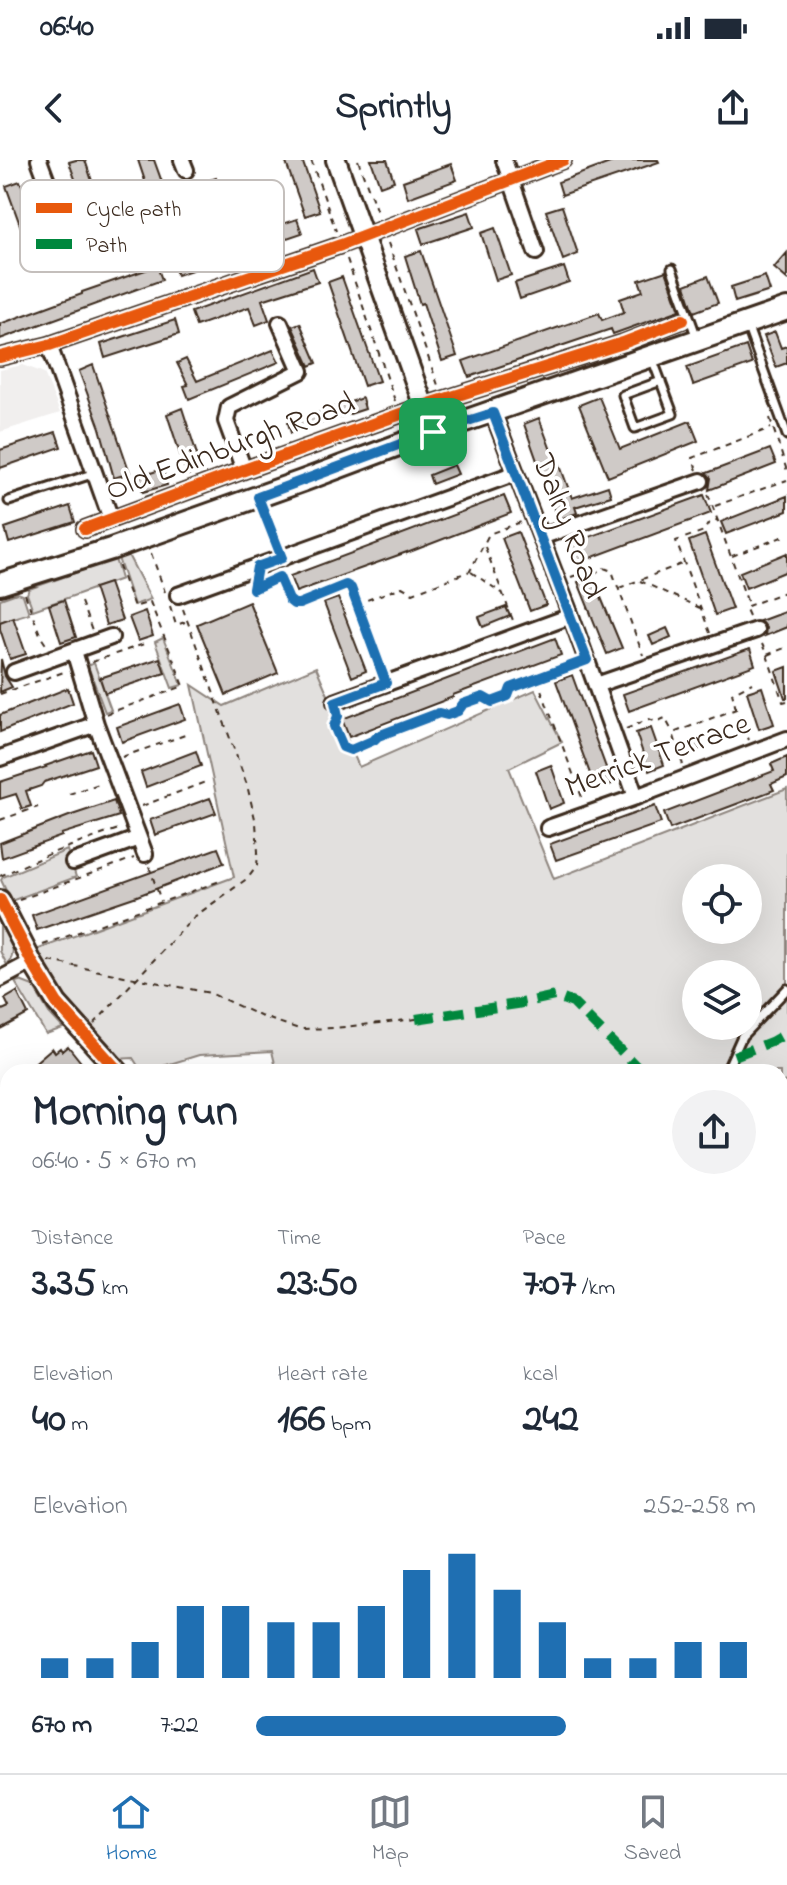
<!DOCTYPE html>
<meta charset="utf-8">
<style>
body{margin:0;font-family:"Indie Flower",sans-serif;background:#f2f2f3;color:#1f2937;height:100vh;display:flex;flex-direction:column;font-size:30px;white-space:nowrap}
*{box-sizing:border-box;margin:0}
p{font-size:26px;color:#747a83}
.icon{flex:none;width:44px;height:44px;fill:none;stroke:currentColor;stroke-width:2;stroke-linecap:round;stroke-linejoin:round}
.map{position:relative;flex:1;overflow:hidden}
.sheet{position:absolute;left:0px;top:904px;width:788px;height:710px;display:flex;flex-direction:column;background:#fff;border-radius:24px 24px 0 0;box-shadow:0 8px 32px #0002}
.sheet>*{flex:none}
.controls{position:absolute;left:682px;top:704px;display:grid;gap:16px}
.controls a{display:grid;place-items:center;width:80px;height:80px;border-radius:50%;background:#fff;box-shadow:0 8px 32px #0002;font-size:40px}
.pin{position:absolute;display:grid;place-items:center;width:68px;height:68px;color:#fff;margin:-34px;border-radius:16px;box-shadow:0 4px 12px #0006}
.round{display:grid;place-items:center;flex:none;width:84px;height:84px;border-radius:42px;background:#f2f2f3}
.overview{display:flex;align-items:center;justify-content:space-between;height:136px;padding:0 32px}
h1{font-size:44px;font-weight:800;line-height:60px}
.stats{display:grid;grid-template-columns:repeat(3,1fr);gap:12px;height:136px;padding:8px 32px}
.stats div{display:grid;align-content:center}
.stats b{font-size:40px;font-weight:800}
.stats small{font-size:22px;font-weight:400}
.stats p{font-size:22px}
.chart{height:224px;padding:16px 32px}
.chart p{display:flex;justify-content:space-between}
.chart svg{width:100%;height:144px;margin-top:8px;stroke:#1f6fb2;stroke-width:6}
ul{padding:0 32px;list-style:none;font-size:26px}
li{display:grid;grid-template-columns:128px 96px 1fr;align-items:center;height:60px}
li i{height:20px;border-radius:10px;background:#1f6fb2}
.status{display:flex;justify-content:space-between;align-items:center;height:56px;padding:0 40px;background:#fff;direction:ltr}
.status svg{height:22px;fill:currentColor}
header{display:flex;justify-content:space-between;align-items:center;height:104px;padding:0 32px;background:#fff;font-size:36px;font-weight:800}
.dock{display:flex;justify-content:space-around;align-items:center;height:112px;border-top:2px solid #e0e1e3;background:#fff;font-size:22px;color:#747a83}
.dock a{display:grid;justify-items:center;gap:4px}
.dock .selected{color:#1f6fb2}
.map>svg:first-child{display:block}
</style>
<div class="status"><b>06:40</b><svg viewBox="0 0 49 12"><path d="M0 12V9h3v3zM5 12V6h3v6zM10 12V3h3v9zM15 12V0h3v12zM26 1h20v11H26zM47 4h2v5h-2z"/></svg></div>
<header><svg class="icon" aria-label="back" viewBox="0 0 24 24"><path d="M15 5l-7 7 7 7"/></svg>Sprintly<svg class="icon" aria-label="share" viewBox="0 0 24 24"><path d="M12 15V3M7 8l5-5 5 5M5 13v7h14v-7"/></svg></header>
<div class="map">
<svg width="787" height="1613" viewBox="0 0 787 1613">
<rect width="100%" height="100%" fill="#fff"/>
<filter id="ink" filterUnits="userSpaceOnUse"><feTurbulence type="fractalNoise" baseFrequency=".0125" numOctaves="2"/><feDisplacementMap in="SourceGraphic" scale="16" xChannelSelector="R" yChannelSelector="G"/><feConvolveMatrix kernelMatrix="1 2 1 2 8 2 1 2 1" color-interpolation-filters="sRGB"/></filter>
<g filter="url(#ink)">
<path fill="#f1efee" d="M23,205L44,213L60,253L0,272V210Z
M787,1064V1278L780,1281V1066Z
M787,1418V1525L780,1524V1420Z"/>
<path fill="#e2e0de" stroke="#8e857e" stroke-width="2" fill-rule="evenodd" d="M128,395L151,439L134,445L118,398Z
M115,399L121,419L33,450L27,434L29,429Z
M17,433L23,435L29,453L0,462V439Z
M163,478L182,525L172,528L155,482Z
M94,503L111,550L105,552L88,506Z
M316,507L359,607L535,530L562,582L509,608L554,719L787,629V921L780,923V912H277L272,891L199,895L160,907L140,909L133,898L116,899L68,845L36,790L234,717L192,525L224,546ZM696,718H748V770H696ZM696,814H748V866H696Z
M67,690L76,717L11,741L1,720L3,717Z
M0,760C8,775 20,790 7,805L0,791Z
M20,821L33,826L49,853L63,868L46,874L15,822Z
M8,1284V1436L0,1440V1286Z
M8,1557V1606H164L153,1612L146,1613H0V1565L5,1564Z"/>
<g fill="none" stroke-linecap="round" stroke-linejoin="round">
<path stroke="#887e77" stroke-width="4" d="M0,1539L8,1537
M780,1543L787,1544"/>
</g>
<path fill="#cfcac7" stroke="#3b2a1e" stroke-width="2" d="M76,0H85L100,45L86,50L69,2Z
M138,0H154L163,25L148,30Z
M285,0H302L320,51L305,56Z
M371,0H387L394,21L380,26Z
M618,0H658L659,2L562,35L558,22Z
M451,4L457,20L408,38L403,21Z
M216,18L220,33L171,49L166,34Z
M20,21L37,68L23,73L6,26Z
M562,46L578,94L563,100L546,51Z
M469,52L474,67L423,84L418,69Z
M297,59L302,73L177,115L172,101Z
M495,68L511,115L496,120L481,73Z
M421,91L457,196L442,201L423,143L420,144L405,96Z
M787,93V119L774,108Z
M157,106L162,120L0,179V164L82,134V132Z
M564,107L569,122L520,139L515,123Z
M313,108L318,122L262,140L269,160L256,165L249,147L196,166L191,152Z
M666,111L680,150L613,174L611,169L469,217L463,201L599,153L602,160L624,152L620,139L643,131L639,120Z
M708,116L718,143L694,152L685,125Z
M765,116L770,131L735,142L731,127Z
M342,117L379,221L364,226L328,122Z
M175,160L179,174L105,198L101,184Z
M300,163L317,203L310,206L292,166Z
M775,172L781,188L787,186V203L776,207L764,176Z
M746,186L752,204L693,225L687,207Z
M273,190L279,202L189,239L184,226L188,225L177,203L186,199L197,221Z
M93,205L130,313L114,318L100,268L79,211Z
M599,237L620,289L690,261L698,281L608,317L579,245Z
M362,238L365,249L291,273L288,263Z
M182,248L202,310L187,315L167,254Z
M539,258L552,293L555,292L572,338L608,326L611,336L575,347L577,353L558,360L524,264Z
M56,272L61,287L0,308V290Z
M770,289L776,304L709,330L711,318L707,313Z
M454,305L458,314L432,324L429,315Z
M163,309L167,325L143,332L138,317Z
M704,335L711,353L577,403L570,384Z
M504,336L511,353L407,393V392L296,432L290,416Z
M787,336V351L726,374L721,362Z
M70,346L75,362L9,383L5,368Z
M518,372L546,445L530,451L502,378Z
M705,375L732,449L715,455L689,381Z
M787,393V411L746,428L740,412Z
M592,416L622,488L607,494L578,422Z
M109,423L122,460L106,465L94,428Z
M338,438L366,511L352,517L324,443Z
M64,440L76,477L61,482L49,445Z
M249,442L278,513L226,535L197,464Z
M506,447L510,456L483,467L479,457Z
M145,451L153,476L138,481L129,457Z
M787,451V467L765,476L766,468L760,461Z
M13,457L26,494L10,499L0,469V462Z
M667,468L671,477L653,485L649,476Z
M555,478L561,495L453,535V537L349,577L342,559Z
M750,489L755,505L629,551L623,534Z
M160,498L165,513L105,533L100,518Z
M1,499L5,516L12,527L0,532Z
M787,507V538H785L776,511Z
M572,515L612,624L596,630L556,521Z
M762,527L774,564L759,569L747,532Z
M68,528L73,543L0,572V555Z
M180,544L185,559L122,582L117,567Z
M651,568L664,605L649,611L636,573Z
M697,580L700,589L682,596L678,587Z
M91,590L96,605L44,622L41,626L26,631L31,646L22,649L16,634L0,639V622L46,607L45,606Z
M196,591L201,606L146,627L141,612Z
M787,597V617L771,624L774,630L670,669L664,653L774,611L771,604Z
M551,605L564,643L549,649L536,611Z
M210,638L216,653L155,675L150,660Z
M114,641L119,656L61,674L62,676L2,698L0,683L69,656Z
M655,646L661,663L556,700L550,684Z
M218,688L224,703L137,736L37,770L32,755Z
M17,832L28,854L0,869V851L9,847L5,839Z
M68,886L84,906L77,912H24L52,888L55,892L60,888L62,891Z"/>
<g fill="none" stroke-linecap="round" stroke-linejoin="round">
<g stroke="#3b2a1e" stroke-width="13">
<path id="service" d="M672,109L697,178
M747,165L787,275
M652,198L673,254L635,268L623,235L661,221
M9,341L95,313
M726,912L742,876L787,829
M780,1103L787,1101
M780,1239L787,1236
M780,1442L787,1436"/>
</g>
<g stroke="#3b2a1e" stroke-width="20">
<path id="minor" d="M39,0L58,51
M182,0L186,10
M504,0L536,92
M49,185L111,359
M0,197L49,185L341,85L563,0
M493,253L571,456L636,637
M244,310L226,261L229,247L301,211L280,163
M85,369L244,310L423,246L623,183L683,160
M541,377L701,321
M178,435L516,313
M74,491L96,564
M14,512L111,477
M596,525L756,470
M335,542L571,456
M0,598L96,564L145,694
M548,668L636,637L787,579
M73,702L139,678
M0,819L32,802
M7,968L8,967
M0,1096H8
M0,1193L8,1189"/>
</g>
<g stroke="#3b2a1e" stroke-width="24">
<path id="tertiary" d="M336,0L433,272
M0,740L32,802L57,843L119,912"/>
</g>
<g stroke="#3b2a1e" stroke-width="26">
<path id="secondary" d="M0,424L111,389L305,320L433,272L787,149"/>
</g>
<g stroke="#3b2a1e" stroke-width="28">
<path id="primary" d="M780,1048L787,1046
M0,1271L8,1269"/>
</g>
<path stroke="#3b2a1e" stroke-width="2" stroke-dasharray="6 6" stroke-linecap="butt" d="M311,0L336,71
M358,0L378,55
M388,83L439,228
M347,99L395,241
M770,258L787,311
M697,310L692,298L771,268
M708,334L749,446
M715,346L787,320
M264,353L277,384
M485,387L514,463
M151,393L165,432
M732,396L787,375
M471,412L502,433
M571,417L582,413L589,416L604,408L612,411L643,495
M640,421L700,448
M253,424V429L279,417C284,427 287,443 299,444L346,425L351,428L381,509
M619,428L684,403
M25,434L41,477L47,486
M81,442L92,471
M356,444L402,427L413,433L470,411L489,374L521,362
M170,446L176,465L185,462
M749,456L745,447L787,431
M710,473L676,381L704,371L708,364L717,360
M762,484L767,495L787,487
M767,495L783,542L787,541
M92,502L144,484
M537,519L583,640
M0,534L67,511
M736,549L732,533L752,523
M106,554L184,526L150,442L134,447L118,404
M338,554L334,566L343,587L351,590L374,580L378,576L439,553L447,555L458,551L463,544L483,537L492,542L508,536L511,528L575,504
M626,569L649,559L656,562L665,558L672,571
M122,597L185,575
M683,605L673,573L736,549L749,580
M69,634L102,623
M142,646L208,621
M0,660L38,647
M149,706L161,741
M0,716L49,694L121,668
M19,740L134,698
M43,785L220,721
M49,801L210,833L260,856L299,869L335,868L416,859
M94,864L194,757L248,718L257,706L258,692L256,663L247,625L183,449"/>
<use href="#service" stroke="#fff" stroke-width="7"/>
<use href="#minor" stroke="#fff" stroke-width="14"/>
<use href="#tertiary" stroke="#fff" stroke-width="18"/>
<use href="#secondary" stroke="#fff" stroke-width="20"/>
<use href="#primary" stroke="#fff" stroke-width="22"/>
<g stroke="#3b2a1e" stroke-width="7">
<path id="rail" d="M780,1298L787,1295
M780,1392L787,1390
M196,1613L206,1606
M265,1613L277,1606"/>
</g>
<use href="#rail" stroke="#fff" stroke-width="4" stroke-dasharray="12" stroke-linecap="butt"/>
<path stroke="#00873e" stroke-width="10" stroke-dasharray="20 10" stroke-linecap="butt" d="M416,859L517,844L555,836L573,843L642,912
M734,896L771,882L787,873
M0,1028L8,1023
M0,1054L8,1071
M0,1355L8,1349
M0,1436L8,1435"/>
<g stroke="#fff" stroke-width="17">
<path id="cycleway" d="M0,197L49,185L341,85L563,0
M85,369L244,310L423,246L623,183L683,160
M0,740L32,802L57,843L119,912"/>
</g>
<use href="#cycleway" stroke="#e8590c" stroke-width="12"/>
</g>
</g>
<g fill="none" stroke-linecap="round" stroke-linejoin="round" filter="url(#ink)">
<g stroke="#fff" stroke-width="16">
<path id="route" d="M493,253L587,500L511,528L508,536L492,542L483,537L463,544L458,551L447,555L439,553L378,576L374,580L351,590L343,587L334,566L338,556L335,542L386,523L351,428L346,425L299,444H294L289,440L279,417L253,429L257,407L282,398L258,337L433,272Z"/>
</g>
<use href="#route" stroke="#1f6fb2" stroke-width="10"/>
</g>
<g text-anchor="middle" dominant-baseline="central" stroke-width="7" stroke-linejoin="round" paint-order="stroke">
<g font-size="32" fill="#3b2a1e" stroke="#fff">
<text transform="translate(231 288) rotate(-20)">Old Edinburgh Road</text>
<text transform="translate(567 367) rotate(69)">Dalry Road</text>
<text transform="translate(658 597) rotate(-20)">Merrick Terrace</text>
</g>
</g>
<rect x="20" y="20" width="264" height="92" rx="12" fill="#fff" stroke="#c4bfbc" stroke-width="2"/>
<rect x="36" y="43" width="36" height="10" fill="#e8590c"/>
<rect x="36" y="79" width="36" height="10" fill="#00873e"/>
<g font-size="22" fill="#3b2a1e">
<text x="86" y="56">Cycle path</text>
<text x="86" y="92">Path</text>
</g>
</svg>
<div class="controls">
<a><svg class="icon" aria-label="locate" viewBox="0 0 24 24"><circle cx="12" cy="12" r="6"/><path d="M12 2v4M12 18v4M2 12h4M18 12h4"/></svg></a>
<a><svg class="icon" aria-label="layers" viewBox="0 0 24 24"><path d="M12 4l9 5-9 5-9-5zM3 14l9 5 9-5"/></svg></a>
</div>
<div class="pin" style="left:433px;top:272px;background:#1e9e55"><svg class="icon" aria-label="arrive" viewBox="0 0 24 24"><path d="M6 21V4h12l-3 4 3 4H6"/></svg></div>
<section class="sheet">
<div class="overview"><div><h1>Morning run</h1><p>06:40 · 5 × 670 m</p></div><a class="round"><svg class="icon" aria-label="share" viewBox="0 0 24 24"><path d="M12 15V3M7 8l5-5 5 5M5 13v7h14v-7"/></svg></a></div>
<div class="stats">
<div><p>Distance</p><b>3.35<small> km</small></b></div>
<div><p>Time</p><b>23:50</b></div>
<div><p>Pace</p><b>7:07<small> /km</small></b></div>
</div>
<div class="stats">
<div><p>Elevation</p><b>40<small> m</small></b></div>
<div><p>Heart rate</p><b>166<small> bpm</small></b></div>
<div><p>kcal</p><b>242</b></div>
</div>
<div class="chart"><p><span>Elevation</span>252–258 m</p>
<svg viewBox="0 0 160 44" preserveAspectRatio="none"><path d="M5 44V38M15 44V38M25 44V33M35 44V22M45 44V22M55 44V27M65 44V27M75 44V22M85 44V11M95 44V6M105 44V17M115 44V27M125 44V38M135 44V38M145 44V33M155 44V33"/></svg>
</div>
<ul>
<li><b>670 m</b>7:22<i style="width:62%"></i></li>
</ul>
</section>
</div>
<nav class="dock">
<a class="selected"><svg class="icon" aria-label="home" viewBox="0 0 24 24"><path d="M3 11l9-7 9 7M6 9v11h12V9"/></svg>Home</a>
<a><svg class="icon" aria-label="map" viewBox="0 0 24 24"><path d="M3 6l6-2 6 2 6-2v14l-6 2-6-2-6 2zM9 4v14M15 6v14"/></svg>Map</a>
<a><svg class="icon" aria-label="saved" viewBox="0 0 24 24"><path d="M7 4h10v16l-5-4-5 4z"/></svg>Saved</a>
</nav>
